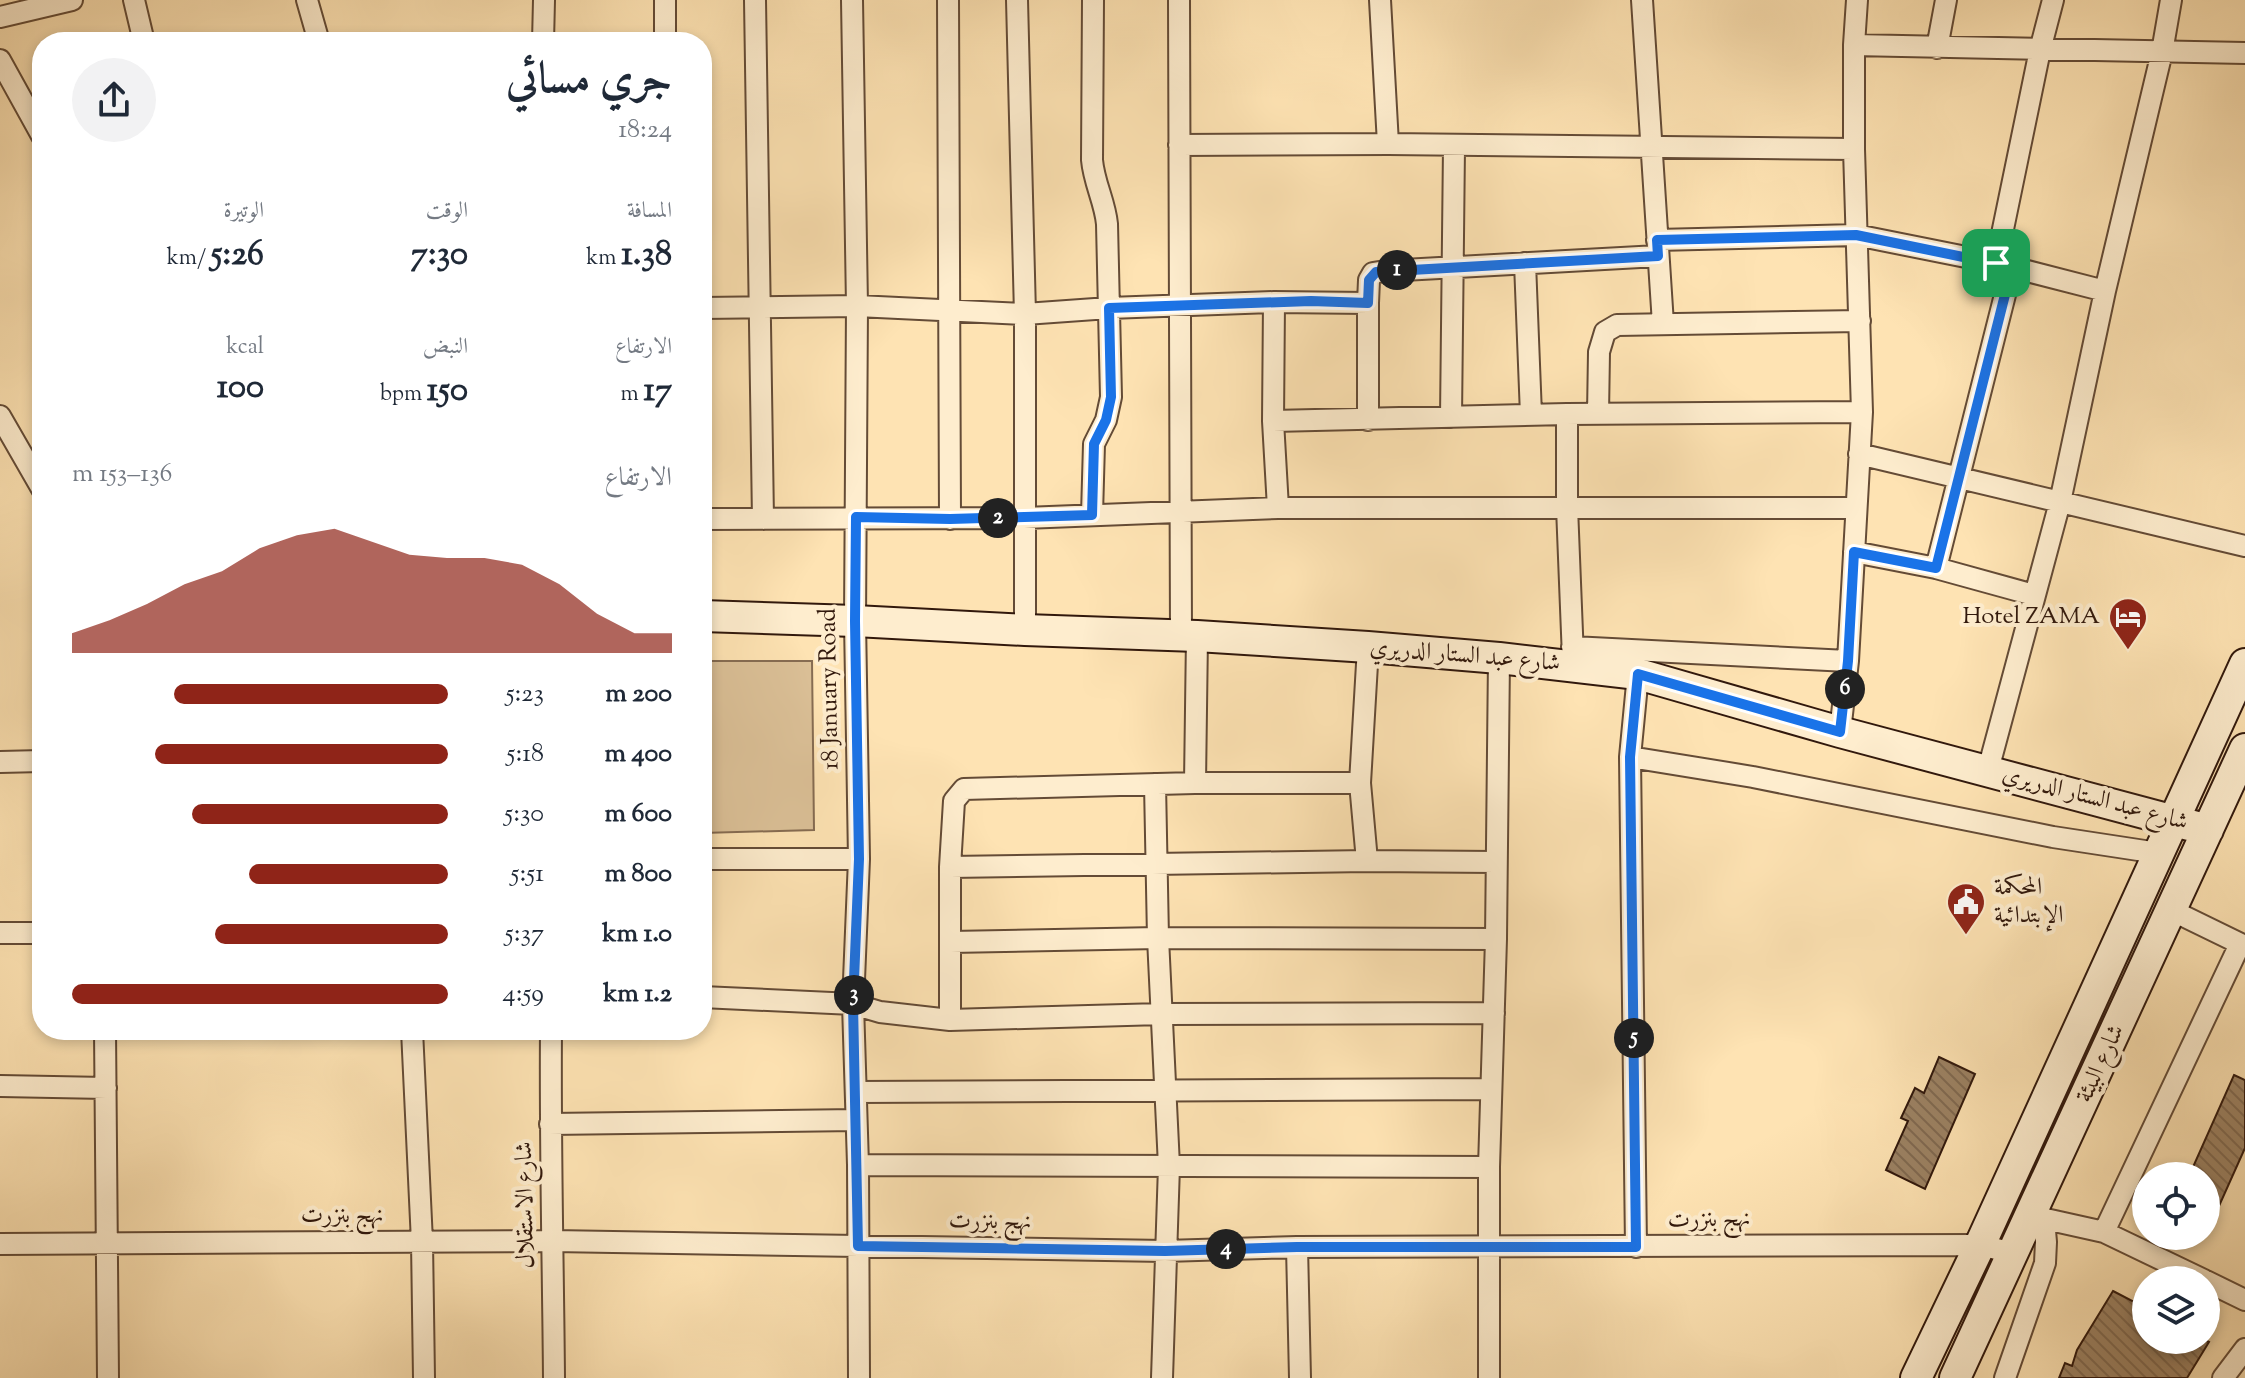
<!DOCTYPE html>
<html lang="ar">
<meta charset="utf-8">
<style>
body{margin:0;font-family:"Sorts Mill Goudy",Amiri,serif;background:#f2f2f3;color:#1f2937;direction:rtl;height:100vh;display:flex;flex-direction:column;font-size:30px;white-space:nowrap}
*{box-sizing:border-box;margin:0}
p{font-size:26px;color:#747a83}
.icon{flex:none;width:44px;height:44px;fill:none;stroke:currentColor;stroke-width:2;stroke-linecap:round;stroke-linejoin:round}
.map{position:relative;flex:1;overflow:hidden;direction:ltr}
.panel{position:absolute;left:32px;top:32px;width:680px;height:1008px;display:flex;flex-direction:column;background:#fff;border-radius:32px;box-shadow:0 4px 12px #0003;direction:rtl}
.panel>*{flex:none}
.controls{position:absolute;left:2132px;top:1162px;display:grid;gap:16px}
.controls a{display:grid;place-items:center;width:88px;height:88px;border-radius:50%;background:#fff;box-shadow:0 4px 12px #0003;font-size:40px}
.pin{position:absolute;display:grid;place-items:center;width:68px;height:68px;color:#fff;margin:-34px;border-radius:16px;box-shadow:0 4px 12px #0006}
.km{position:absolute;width:40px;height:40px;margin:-20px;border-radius:50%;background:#222;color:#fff;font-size:22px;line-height:40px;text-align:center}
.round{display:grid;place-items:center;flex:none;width:84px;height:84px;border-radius:42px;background:#f2f2f3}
.headline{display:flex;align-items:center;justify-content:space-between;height:136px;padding:0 40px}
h1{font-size:44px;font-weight:700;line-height:60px}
.stats{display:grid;grid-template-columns:repeat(3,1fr);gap:12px;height:136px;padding:8px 40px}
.stats div{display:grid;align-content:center}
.stats b{font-size:34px;font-weight:700}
.stats small{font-size:22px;font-weight:400}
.stats p{font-size:22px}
.chart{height:224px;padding:16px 40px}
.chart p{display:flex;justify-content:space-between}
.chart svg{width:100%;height:144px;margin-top:8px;fill:#8f2418;opacity:.7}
ul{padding:0 40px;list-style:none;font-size:26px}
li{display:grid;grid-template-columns:128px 96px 1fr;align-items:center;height:60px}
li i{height:20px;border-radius:10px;background:#8f2418}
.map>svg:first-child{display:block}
</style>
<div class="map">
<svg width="2245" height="1378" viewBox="0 0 2245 1378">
<defs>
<pattern id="building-back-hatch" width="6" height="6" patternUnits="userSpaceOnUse" patternTransform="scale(2)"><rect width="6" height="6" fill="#9c8263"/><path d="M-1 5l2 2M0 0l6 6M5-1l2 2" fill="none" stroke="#806950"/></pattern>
</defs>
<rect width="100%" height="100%" fill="#fee3b3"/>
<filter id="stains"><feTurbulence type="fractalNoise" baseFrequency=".0025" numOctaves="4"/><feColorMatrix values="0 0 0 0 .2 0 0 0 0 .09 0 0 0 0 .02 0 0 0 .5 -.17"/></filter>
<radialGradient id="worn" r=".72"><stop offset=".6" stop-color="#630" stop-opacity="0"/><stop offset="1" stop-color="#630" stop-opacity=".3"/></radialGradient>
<path fill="#dbc097" stroke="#866c52" stroke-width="2" d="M702,661H812L814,830L702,833Z"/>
<path fill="url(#building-back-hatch)" stroke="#31180c" stroke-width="2" d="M1939,1057L1975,1074L1925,1189L1886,1170L1908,1121L1901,1118L1915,1088L1924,1093Z
M2234,1075L2245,1080V1148L2215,1215L2206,1211V1176H2189Z
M2113,1291L2146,1308V1340H2205L2209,1342L2187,1378H2059L2065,1363L2072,1366L2077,1350Z"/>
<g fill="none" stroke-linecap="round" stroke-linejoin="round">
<g stroke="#644b36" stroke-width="24">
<path id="street" d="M134,0L144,42
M307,0L319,42
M665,0V42
M755,0L763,519
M852,0L857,306L855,621L859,859L853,1004L858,1165L859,1378
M948,0L950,519
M1017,0L1025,314V630
M1179,0L1181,635
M1380,0L1388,144
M1642,0L1663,324
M0,17L72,0
M543,42L544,0
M1854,45L2245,53
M1937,48L1946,0
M0,60L42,136
M1179,145L1388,144L1854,149
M1657,240L1856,235L1996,263L2105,291
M1525,263L1531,415
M1996,263L2040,50L2053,0
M1274,302L1273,421L1278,508
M702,308L857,306L1025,314L1109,308L1274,302L1368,303
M1567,414V507L1573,658
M1598,414L1599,352L1605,332L1617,325L1860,321
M0,416L42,489
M1451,417L1454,147
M1368,420V303L1369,280L1373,273L1385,271L1658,256
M1273,421L1567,414L1862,412
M1859,454L2245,546
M1092,515L1094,444L1106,420L1111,397L1107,224C1105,202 1094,183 1092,160L1093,0
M702,519L1024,518L1278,508H1856
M1854,552L1936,568L2034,595
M1936,568L2012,267
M1572,647L1848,661
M1840,732L1848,661L1862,412L1854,149V45L1857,0
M1630,757L1753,777L2053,837L2158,853
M0,762L42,761
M1988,770L2060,502L2105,291L2162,52L2171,0
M1195,783L1197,636
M1155,784L1158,938L1169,1166L1162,1378
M702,859H859
M1367,861L1360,783L1368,647
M950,867L1367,861L1496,862
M2171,910L2245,946
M0,933H42
M951,942L1158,938L1496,939
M702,997L853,1004L880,1012L950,1020L1161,1014L1494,1013
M950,1020V867L954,801L964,789L1195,783H1360
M105,1030L108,1378
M412,1030L422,1242L424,1378
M551,1030C550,1146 553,1262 554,1378
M0,1086L106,1088
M856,1092L1491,1089
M550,1124L856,1120
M858,1165L1489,1167
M2032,1216L2104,1232L2204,1280
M2104,1232L2240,944
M0,1244L553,1241L1165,1251L1297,1247L1980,1245L2013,1253
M1297,1247L1300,1378
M1636,1247L1630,757L1638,674
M2206,1281L2245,1300
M1489,1378V1167L1496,939L1499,658
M2005,1378L2045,1263L2046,1242L2044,1219
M2223,1378L2245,1349"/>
</g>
<g stroke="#31180c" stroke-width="34">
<path id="secondary" d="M702,616L855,621L1025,630L1197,636L1368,647L1499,658L1638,674L1840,732L2208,830
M1916,1378L1980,1245L2245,664
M1955,1378L2245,749"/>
</g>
<use href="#street" stroke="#feedce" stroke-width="20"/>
<use href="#secondary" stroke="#feedce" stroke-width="30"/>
</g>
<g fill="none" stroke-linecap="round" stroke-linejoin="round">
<g stroke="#fff" stroke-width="16">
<path id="route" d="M1856,235L2012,267L1936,568L1854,552L1848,661L1840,732L1638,674L1630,757L1636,1247H1297L1165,1251L858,1246L853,1004L859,859L855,621L856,517L950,519L1092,515L1094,444L1106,420L1111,397L1109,308L1311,301L1368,303L1369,280L1376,272L1658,256L1657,240Z"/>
</g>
<use href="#route" stroke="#1a73e8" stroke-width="10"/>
</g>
<defs>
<g id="hotel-pin" transform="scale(2)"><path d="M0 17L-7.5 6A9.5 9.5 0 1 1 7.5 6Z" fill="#8f2418" stroke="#feedce"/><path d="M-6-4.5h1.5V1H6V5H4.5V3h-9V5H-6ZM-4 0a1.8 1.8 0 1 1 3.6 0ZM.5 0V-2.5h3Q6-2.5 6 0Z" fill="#fff"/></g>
<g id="civic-pin" transform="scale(2)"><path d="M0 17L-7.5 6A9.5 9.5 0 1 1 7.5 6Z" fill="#8f2418" stroke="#feedce"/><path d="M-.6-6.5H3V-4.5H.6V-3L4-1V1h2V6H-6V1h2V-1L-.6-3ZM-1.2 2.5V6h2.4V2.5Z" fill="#fff"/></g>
</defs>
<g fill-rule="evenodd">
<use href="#hotel-pin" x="2128" y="617"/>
<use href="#civic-pin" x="1966" y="902"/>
</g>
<g text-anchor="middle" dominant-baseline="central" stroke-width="8" stroke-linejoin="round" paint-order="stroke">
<g font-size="24" fill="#31180c" stroke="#feedce" text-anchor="end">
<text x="2100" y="617">Hotel ZAMA</text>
<text x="1994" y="888" text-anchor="start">المحكمة<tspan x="1994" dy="28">الإبتدائية</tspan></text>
</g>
<g font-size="24" fill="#31180c" stroke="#feedce">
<text transform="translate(1465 656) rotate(5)">شارع عبد الستار الدريري</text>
<text transform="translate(830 689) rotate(-91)">18 January Road</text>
<text transform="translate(2095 799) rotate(15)">شارع عبد الستار الدريري</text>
<text transform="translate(2101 1064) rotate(-65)">شارع البيئة</text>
<text transform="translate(526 1205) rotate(-91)">شارع الاستقلال</text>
<text x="342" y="1216">نهج بنزرت</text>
<text transform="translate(1709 1220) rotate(-1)">نهج بنزرت</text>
<text transform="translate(990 1222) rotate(1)">نهج بنزرت</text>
</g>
</g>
<rect width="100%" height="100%" filter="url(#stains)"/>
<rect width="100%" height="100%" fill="url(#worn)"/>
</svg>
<div class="controls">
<a><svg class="icon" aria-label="locate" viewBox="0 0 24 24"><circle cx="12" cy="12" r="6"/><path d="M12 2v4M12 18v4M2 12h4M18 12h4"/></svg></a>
<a><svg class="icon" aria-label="layers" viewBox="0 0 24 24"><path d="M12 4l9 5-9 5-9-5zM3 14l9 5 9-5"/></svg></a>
</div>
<div class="pin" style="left:1996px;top:263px;background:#1e9e55"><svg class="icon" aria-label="arrive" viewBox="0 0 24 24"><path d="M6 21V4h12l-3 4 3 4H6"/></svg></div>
<b class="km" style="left:1397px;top:270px">1</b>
<b class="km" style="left:998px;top:518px">2</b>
<b class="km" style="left:854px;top:995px">3</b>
<b class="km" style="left:1226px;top:1249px">4</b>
<b class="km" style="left:1634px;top:1038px">5</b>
<b class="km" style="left:1845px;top:689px">6</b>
<section class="panel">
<div class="headline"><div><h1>جري مسائي</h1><p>18:24</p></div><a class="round"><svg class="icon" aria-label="share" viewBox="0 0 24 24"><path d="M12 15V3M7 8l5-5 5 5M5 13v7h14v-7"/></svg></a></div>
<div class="stats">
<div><p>المسافة</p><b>1.38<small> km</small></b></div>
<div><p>الوقت</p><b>7:30</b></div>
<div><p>الوتيرة</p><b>5:26<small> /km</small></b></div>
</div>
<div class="stats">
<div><p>الارتفاع</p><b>17<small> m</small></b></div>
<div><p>النبض</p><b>150<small> bpm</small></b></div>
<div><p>kcal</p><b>100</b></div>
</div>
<div class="chart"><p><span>الارتفاع</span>136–153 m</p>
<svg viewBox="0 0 160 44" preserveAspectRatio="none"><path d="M0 44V38L10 34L20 29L30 23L40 19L50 12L60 8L70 6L80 10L90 14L100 15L110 15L120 17L130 23L140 32L150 38L160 38V44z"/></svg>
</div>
<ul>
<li><b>200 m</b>5:23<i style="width:73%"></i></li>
<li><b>400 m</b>5:18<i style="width:78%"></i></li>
<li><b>600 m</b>5:30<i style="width:68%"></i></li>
<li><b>800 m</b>5:51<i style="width:53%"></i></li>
<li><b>1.0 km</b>5:37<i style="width:62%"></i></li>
<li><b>1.2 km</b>4:59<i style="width:100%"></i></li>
</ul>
</section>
</div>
